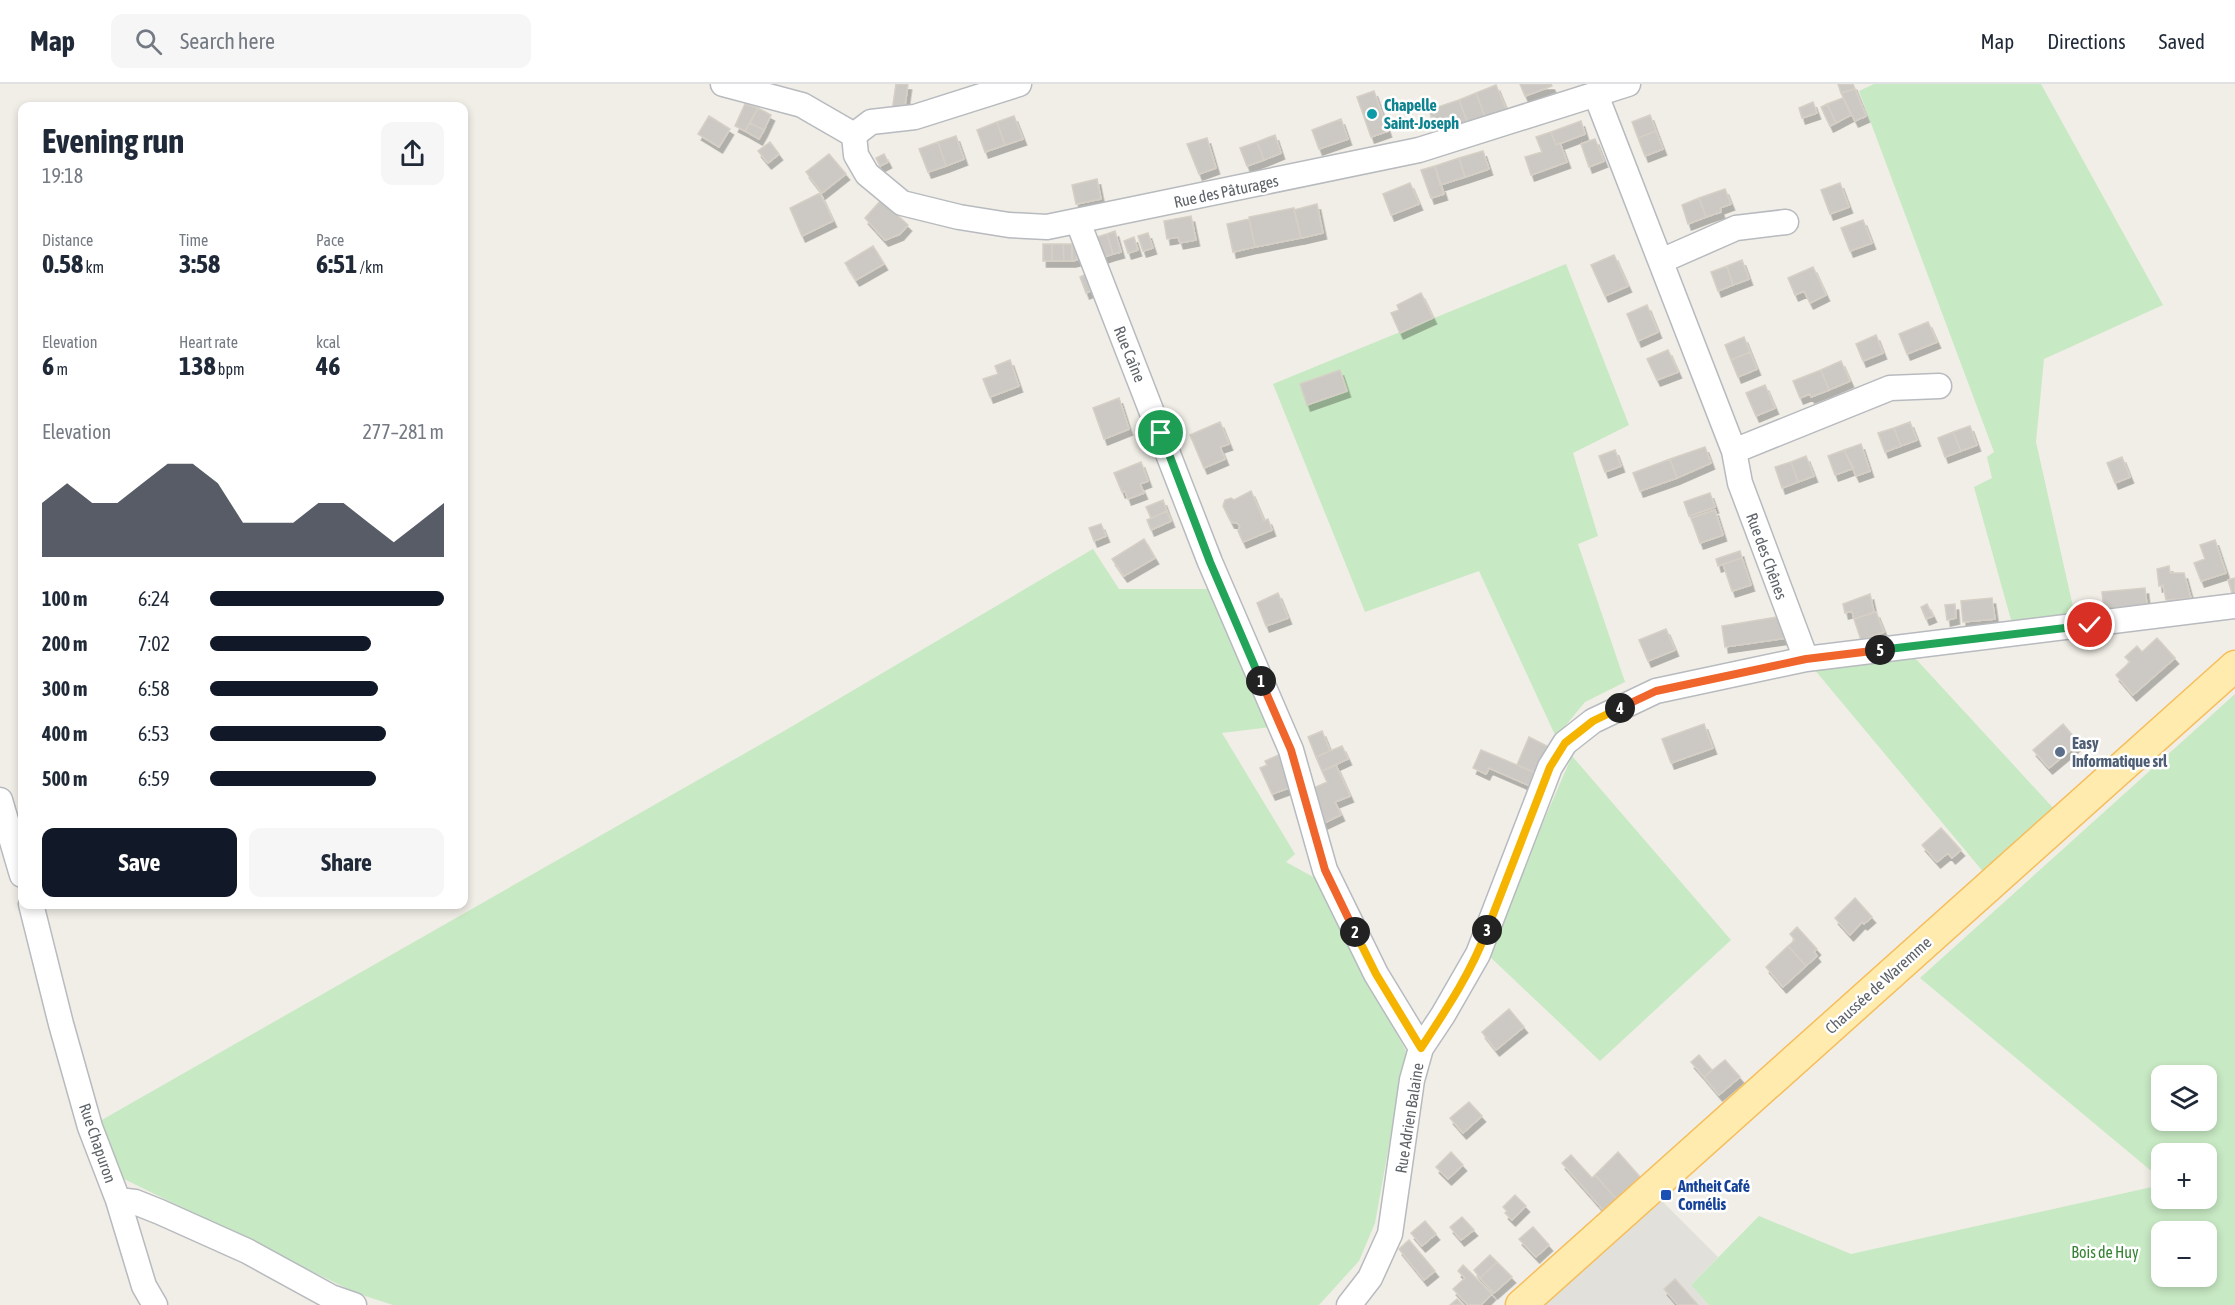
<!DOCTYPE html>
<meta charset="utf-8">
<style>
body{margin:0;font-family:"Asap Condensed",sans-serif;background:#f6f6f7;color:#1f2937;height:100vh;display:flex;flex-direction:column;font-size:22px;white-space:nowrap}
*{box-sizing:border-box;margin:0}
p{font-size:20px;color:#747a83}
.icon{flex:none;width:33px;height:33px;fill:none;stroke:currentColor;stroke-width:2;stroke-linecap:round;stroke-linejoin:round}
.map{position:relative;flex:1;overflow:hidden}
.drawer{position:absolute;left:18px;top:18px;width:450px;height:807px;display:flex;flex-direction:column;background:#fff;border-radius:12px;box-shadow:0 3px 9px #0003}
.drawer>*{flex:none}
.controls{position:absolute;left:2151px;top:981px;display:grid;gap:12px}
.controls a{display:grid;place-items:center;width:66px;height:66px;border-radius:12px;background:#fff;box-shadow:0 3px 9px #0003;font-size:30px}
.pin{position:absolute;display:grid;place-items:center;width:51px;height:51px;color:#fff;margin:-26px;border:3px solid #fff;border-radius:50%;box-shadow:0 2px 6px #0007}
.km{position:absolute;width:30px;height:30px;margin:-15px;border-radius:50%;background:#222;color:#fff;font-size:16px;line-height:30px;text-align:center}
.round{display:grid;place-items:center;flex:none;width:63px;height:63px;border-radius:12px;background:#f6f6f7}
.headline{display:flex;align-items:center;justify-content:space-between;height:102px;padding:0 24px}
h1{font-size:33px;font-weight:700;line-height:45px}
.stats{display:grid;grid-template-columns:repeat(3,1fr);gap:9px;height:102px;padding:6px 24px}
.stats div{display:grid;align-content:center}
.stats b{font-size:26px;font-weight:700}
.stats small{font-size:16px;font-weight:400}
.stats p{font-size:16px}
.chart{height:168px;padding:12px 24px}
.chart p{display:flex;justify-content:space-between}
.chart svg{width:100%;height:108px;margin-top:6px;fill:#111827;opacity:.7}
.button{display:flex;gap:12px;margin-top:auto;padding:12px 24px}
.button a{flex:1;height:69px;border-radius:12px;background:#111827;color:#fff;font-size:24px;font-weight:700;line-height:69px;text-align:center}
.button a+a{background:#f6f6f7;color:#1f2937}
ul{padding:0 24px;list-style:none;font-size:20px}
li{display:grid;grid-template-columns:96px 72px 1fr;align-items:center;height:45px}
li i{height:15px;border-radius:8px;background:#111827}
header{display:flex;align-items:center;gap:36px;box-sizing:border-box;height:84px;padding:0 30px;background:#fff;border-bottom:2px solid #e0e1e3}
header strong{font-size:28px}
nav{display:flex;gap:33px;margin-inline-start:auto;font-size:21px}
.search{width:420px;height:54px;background:#f6f6f7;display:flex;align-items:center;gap:15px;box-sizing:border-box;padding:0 21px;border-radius:12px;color:#747a83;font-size:22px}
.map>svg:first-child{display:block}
</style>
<header>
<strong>Map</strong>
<div class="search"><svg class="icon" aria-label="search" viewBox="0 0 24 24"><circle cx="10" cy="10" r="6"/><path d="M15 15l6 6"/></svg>Search here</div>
<nav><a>Map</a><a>Directions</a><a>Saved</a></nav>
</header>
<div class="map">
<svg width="2235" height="1221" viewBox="0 0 2235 1221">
<defs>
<filter id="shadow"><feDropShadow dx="3.5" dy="6" stdDeviation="0" flood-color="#0004"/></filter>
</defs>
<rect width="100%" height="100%" fill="#f1eee7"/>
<path fill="#e2e0db" d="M1661,1116L1718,1173L1691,1201L1709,1221H1545Z"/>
<path fill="#c7e9c3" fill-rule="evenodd" d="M1874,0H2041L2163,221L2044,275L2036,358L2076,536L2013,543L1974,403L1992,394L1987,373L1994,368L1859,7Z
M1566,180L1629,341L1573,369L1598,452L1578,460L1625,598L1585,618L1556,653L1479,487L1365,528L1273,300Z
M1093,465L1119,505H1212L1271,643L1222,649L1295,770L1286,778L1315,794L1406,967L1375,1139L1359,1177L1319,1221H393L356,1209L124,1095L100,1037L784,647Z
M1915,574L2055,726L1985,790L1814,585Z
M2235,610V1221H1709L1691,1201L1759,1132L1851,1170L2161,1101L2162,1114H2206V1070H2162L2161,1095L1920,894ZM2162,992H2206V1036H2162ZM2162,1148H2206V1192H2162Z
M1572,672L1731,856L1600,977L1486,869Z"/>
<path fill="#ccc9c4" stroke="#d6cfc5" stroke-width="1.5" filter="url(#shadow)" d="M896,0H908L904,29L892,27Z
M1520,0H1551L1552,2L1525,12Z
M1838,0H1853L1855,5L1841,9Z
M1496,1L1506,25L1485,33L1476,9Z
M1855,5L1866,32L1855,37L1841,9Z
M1374,7L1388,47L1371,53L1357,13Z
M1476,9L1485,33L1468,40L1459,16Z
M1843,14L1851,31L1836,39L1827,20Z
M1459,16L1468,40L1437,51L1429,26Z
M1813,18L1817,29L1802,34L1799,24Z
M745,20L758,24L745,47L735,42Z
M1827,20L1836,39L1830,42L1821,23Z
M758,24L771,31L764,46L750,39Z
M1650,31L1656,47L1638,54L1632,38Z
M709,32L730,45L719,63L698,50Z
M1014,32L1023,55L1005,61L997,38Z
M1341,35L1348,55L1319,65L1312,46Z
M1581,37L1585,50L1556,61L1551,48Z
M997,38L1005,61L985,68L977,46Z
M750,39L764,46L759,55L745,47Z
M1656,47L1663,65L1645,72L1638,54Z
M1551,48L1556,61L1560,59L1567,78L1531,91L1525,73L1542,68L1536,53Z
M1275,51L1281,69L1264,76L1257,58Z
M956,52L964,75L946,82L938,58Z
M1207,54L1216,84L1199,90L1187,60Z
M1595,55L1604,77L1589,83L1581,60Z
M770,58L779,70L768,79L758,67Z
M938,58L946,82L928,88L919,65Z
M1257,58L1264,76L1247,82L1240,64Z
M1483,67L1489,85L1465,93L1459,74Z
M829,70L846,90L822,109L806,88Z
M884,70L888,78L880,82L876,74Z
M1459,74L1465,93L1440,101L1435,82Z
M1435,82L1444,110L1431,114L1421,86Z
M1097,95L1101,115L1076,120L1072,101Z
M1410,99L1419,120L1391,131L1383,110Z
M1840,99L1849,123L1830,130L1821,106Z
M1725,105L1731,120L1720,124L1721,128L1706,133L1699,114Z
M820,109L833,137L802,152L790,124Z
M1699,114L1706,133L1688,140L1682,121Z
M881,116L908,141L900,150L885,156L865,134Z
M1317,120L1323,149L1301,154L1294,126Z
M1294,124L1301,154L1255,163L1249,133Z
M1191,132L1196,156L1180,159L1178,153L1167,155L1164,137Z
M1249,135L1255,163L1233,168L1227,140Z
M1863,136L1872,159L1850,167L1841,144Z
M1115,147L1121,168L1113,170L1107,150Z
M1148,149L1153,164L1143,167L1138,152Z
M1107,150L1113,170L1098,175L1091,155Z
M1134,153L1138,166L1128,169L1124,157Z
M1043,160H1052V177H1043Z
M1052,160H1063L1064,177H1052Z
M1063,160H1072V177H1064Z
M1072,160H1077V176L1072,177Z
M873,162L884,180L856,196L845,179Z
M1614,171L1628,202L1605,212L1591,181Z
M1742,176L1749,195L1733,201L1727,182Z
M1727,182L1733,201L1718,207L1711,188Z
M1813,183L1826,211L1810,219L1804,207L1795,211L1788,194Z
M1089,189L1095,205L1086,209L1080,193Z
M1421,209L1433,234L1400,249L1391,229L1399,226L1397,221Z
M1647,221L1658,248L1638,257L1627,230Z
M1928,238L1937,258L1907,270L1899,250Z
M1876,251L1883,269L1863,277L1856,260Z
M1744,253L1750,268L1731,276L1725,261Z
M1668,266L1678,288L1657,296L1647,275Z
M1750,268L1757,285L1738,293L1731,276Z
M1010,276L1019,302L990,313L983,295L998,290L995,282Z
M1841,277L1850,297L1829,306L1821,286Z
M1340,286L1347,307L1307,321L1300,300Z
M1821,286L1829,306L1811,313L1810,310L1800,314L1793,297Z
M1765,301L1775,324L1756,332L1746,309Z
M1119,314L1129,345L1104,355L1093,324Z
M1220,338L1229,360L1220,363L1225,375L1204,384L1190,351Z
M1910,338L1917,356L1901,362L1894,344Z
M1970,342L1977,361L1961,367L1953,348Z
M1894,344L1901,362L1885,368L1878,349Z
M1953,348L1961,367L1945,373L1938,354Z
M1861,360L1870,387L1856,392L1844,366Z
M1705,363L1711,379L1677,394L1670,375Z
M1615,366L1621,382L1605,388L1599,372Z
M1844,366L1854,384L1835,391L1828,372Z
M1806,372L1814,392L1798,398L1791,378Z
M2122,373L2130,393L2115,399L2107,379Z
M1670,375L1677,394L1640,407L1633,389Z
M1141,378L1148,397L1140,400L1144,409L1128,415L1125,407L1122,408L1114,389Z
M1791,378L1798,398L1782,404L1775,383Z
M1251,407L1264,437L1268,435L1272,446L1243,458L1238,447L1240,442L1237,439L1231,438L1223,422L1225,416L1231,414L1234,416Z
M1710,409L1715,423L1689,432L1684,418Z
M1163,416L1167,427L1151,434L1146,423Z
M1715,426L1723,451L1700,459L1691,434Z
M1167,427L1171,437L1151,446L1147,436Z
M1101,440L1106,452L1094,457L1089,444Z
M1144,455L1155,474L1124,492L1112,475Z
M2215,456L2226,489L2201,497L2194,479L2205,475L2200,461Z
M1740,467L1742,474L1718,482L1716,475Z
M1742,474L1751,501L1732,507L1723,480Z
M2169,482L2170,489H2184L2191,514L2166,516L2163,501L2159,502L2157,485Z
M2235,494V516H2234L2228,496Z
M2145,504L2147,521L2104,525L2102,508Z
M1278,509L1288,534L1266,542L1257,519Z
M1870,510L1874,528L1854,535L1852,527L1845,529L1843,520Z
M1992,514L1995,535L1963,538L1961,517Z
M1927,520L1933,532L1926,535L1921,523Z
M1955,520L1956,534L1947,536L1945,521Z
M1876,528L1884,548L1861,556L1854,535Z
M1783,532L1786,554L1725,563L1722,542Z
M1666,545L1675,566L1648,577L1639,556Z
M2157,554L2175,574L2133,611L2116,591L2130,578L2125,573L2137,562L2142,568Z
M1704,640L1713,664L1671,679L1662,655Z
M2063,640L2079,659L2049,684L2033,666Z
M1322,647L1330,667L1316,673L1308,653Z
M1529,653L1547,662L1536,689L1517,681Z
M1342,662L1348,675L1322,687L1316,673Z
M1481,666L1536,689L1530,702L1489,684L1486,690L1473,684Z
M1283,669L1297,701L1272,710L1260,684L1267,681L1265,677Z
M1336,681L1350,712L1335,718L1341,731L1322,740L1307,707L1327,698L1322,687Z
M1941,744L1961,766L1952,774L1948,769L1937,778L1922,761Z
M1855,814L1872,833L1864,840L1862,838L1850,851L1835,834Z
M1797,843L1817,865L1814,868L1817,872L1806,882L1788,862L1795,856L1790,850Z
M1788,862L1806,882L1783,903L1766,883Z
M1509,925L1524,943L1496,966L1482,948Z
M1699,971L1712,986L1704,993L1691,978Z
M1725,976L1740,993L1719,1011L1704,993Z
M1469,1018L1482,1032L1463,1049L1450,1034Z
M1451,1068L1463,1081L1448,1095L1436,1083Z
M1618,1068L1641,1094L1618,1117L1595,1091Z
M1571,1071L1592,1094L1595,1091L1618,1117L1605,1128L1562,1079Z
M1515,1111L1526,1122L1512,1136L1505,1129L1507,1127L1503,1123Z
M1462,1133L1474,1146L1461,1156L1450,1143Z
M1425,1137L1436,1150L1422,1162L1411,1149Z
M1533,1143L1549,1161L1536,1173L1519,1155Z
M1409,1156L1435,1187L1424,1196L1399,1165Z
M1490,1171L1497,1178L1480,1194L1474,1186Z
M1497,1178L1512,1193L1494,1209L1480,1194Z
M1463,1181L1492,1210L1481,1221H1468L1453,1205L1465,1194L1458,1187Z
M1675,1195L1698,1221H1678L1664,1205Z
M1457,1215L1463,1221H1450Z"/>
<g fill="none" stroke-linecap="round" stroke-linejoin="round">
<g stroke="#b7babe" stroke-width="27">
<path id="minor" d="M723,0L802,21L854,51
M1596,11L1734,367L1740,399L1806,575
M854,51L856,71L867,90L902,119L959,133L1009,141L1047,143L1419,66L1628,0
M854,51L871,38L915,33L1019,0
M1078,138L1210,478L1291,666L1325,786L1376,890L1421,964
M1661,177L1736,144L1786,138
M1734,367L1890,304L1939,302
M0,716L22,791
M31,820L61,940L90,1043L118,1116L144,1202L155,1221
M118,1116L135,1118L160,1128L247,1167L331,1213L354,1221
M1349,1221L1370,1194L1390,1150L1412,996L1421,964L1443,931L1478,870L1550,683L1565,659L1593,637L1656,607L1806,575L2235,522"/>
</g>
<g stroke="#f6bd5b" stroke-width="33">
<path id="major" d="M1521,1221L2235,582"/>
</g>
<use href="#minor" stroke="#fff" stroke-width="24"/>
<use href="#major" stroke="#ffebae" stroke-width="30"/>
</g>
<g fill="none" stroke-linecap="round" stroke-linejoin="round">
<g stroke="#fff" stroke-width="12">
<path id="split-1" d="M1161,349L1210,478L1261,597"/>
</g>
<g stroke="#fff" stroke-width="12">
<path id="split-2" d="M1261,597L1291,666L1325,786L1355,848"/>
</g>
<g stroke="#fff" stroke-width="12">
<path id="split-3" d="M1355,848L1376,890L1421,964C1446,926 1471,889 1487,846"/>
</g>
<g stroke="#fff" stroke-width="12">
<path id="split-4" d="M1487,846L1550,683L1565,659L1593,637L1620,624"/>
</g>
<g stroke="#fff" stroke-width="12">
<path id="split-5" d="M1620,624L1656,607L1806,575L1880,566"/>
</g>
<g stroke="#fff" stroke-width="12">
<path id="split-6" d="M1880,566L2090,541"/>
</g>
<use href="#split-1" stroke="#22a559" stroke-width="8"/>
<use href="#split-2" stroke="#f0652b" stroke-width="8"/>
<use href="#split-3" stroke="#f5b400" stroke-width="8"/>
<use href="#split-4" stroke="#f5b400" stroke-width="8"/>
<use href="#split-5" stroke="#f0652b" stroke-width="8"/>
<use href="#split-6" stroke="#22a559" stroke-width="8"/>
</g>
<circle fill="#0f9aa8" stroke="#fff" stroke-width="2" cx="1372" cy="30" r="6"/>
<circle fill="#5c6f8a" stroke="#fff" stroke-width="2" cx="2060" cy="668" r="6"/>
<rect fill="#1a4fb4" stroke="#fff" stroke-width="2" x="1660" y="1105" width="12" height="12" rx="3"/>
<g text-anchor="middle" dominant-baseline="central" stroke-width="5" stroke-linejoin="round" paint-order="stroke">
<g font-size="16" font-weight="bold" fill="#0d838f" stroke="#fff" text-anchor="start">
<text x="1384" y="21">Chapelle<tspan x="1384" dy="18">Saint-Joseph</tspan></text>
</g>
<g font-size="16" fill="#5e6368" stroke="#fff">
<text transform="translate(1226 107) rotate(-12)">Rue des Pâturages</text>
<text transform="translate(1130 270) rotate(68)">Rue Caîne</text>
<text transform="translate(1767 472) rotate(70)">Rue des Chênes</text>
<text transform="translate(1878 901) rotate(-42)">Chaussée de Waremme</text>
<text transform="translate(1409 1034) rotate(-81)">Rue Adrien Balaine</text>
<text transform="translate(98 1059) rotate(71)">Rue Chapuron</text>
</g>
<g font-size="16" font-weight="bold" fill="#4e5e75" stroke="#fff" text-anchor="start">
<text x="2072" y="659">Easy<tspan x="2072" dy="18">Informatique srl</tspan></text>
</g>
<g font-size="16" font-weight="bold" fill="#164399" stroke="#fff" text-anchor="start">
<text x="1678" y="1102">Antheit Café<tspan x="1678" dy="18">Cornélis</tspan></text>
</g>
<g font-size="16" fill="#358332" stroke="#fff">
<text x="2105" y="1168">Bois de Huy</text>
</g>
</g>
</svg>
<div class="controls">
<a><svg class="icon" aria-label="layers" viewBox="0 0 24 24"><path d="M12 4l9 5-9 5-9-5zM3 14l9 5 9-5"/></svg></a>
<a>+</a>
<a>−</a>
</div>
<div class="pin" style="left:1161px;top:349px;background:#1e9e55"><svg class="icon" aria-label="arrive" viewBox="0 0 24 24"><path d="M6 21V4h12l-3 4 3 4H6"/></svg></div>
<div class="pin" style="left:2090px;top:541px;background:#d93025"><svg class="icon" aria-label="check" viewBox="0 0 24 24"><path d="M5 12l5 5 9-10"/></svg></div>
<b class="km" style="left:1261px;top:597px">1</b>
<b class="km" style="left:1355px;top:848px">2</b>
<b class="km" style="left:1487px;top:846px">3</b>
<b class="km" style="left:1620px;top:624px">4</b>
<b class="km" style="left:1880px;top:566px">5</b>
<section class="drawer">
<div class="headline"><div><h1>Evening run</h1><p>19:18</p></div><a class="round"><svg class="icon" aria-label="share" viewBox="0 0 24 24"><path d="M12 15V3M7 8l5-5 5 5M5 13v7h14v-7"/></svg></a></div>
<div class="stats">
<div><p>Distance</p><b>0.58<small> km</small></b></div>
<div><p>Time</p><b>3:58</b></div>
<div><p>Pace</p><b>6:51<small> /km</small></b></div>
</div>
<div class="stats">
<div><p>Elevation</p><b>6<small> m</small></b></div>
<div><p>Heart rate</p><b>138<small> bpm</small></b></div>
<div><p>kcal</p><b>46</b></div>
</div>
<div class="chart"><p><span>Elevation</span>277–281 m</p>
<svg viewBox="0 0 160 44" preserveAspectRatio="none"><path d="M0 44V22L10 14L20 22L30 22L40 14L50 6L60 6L70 14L80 30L90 30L100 30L110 22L120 22L130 30L140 38L150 30L160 22V44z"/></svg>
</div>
<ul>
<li><b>100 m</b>6:24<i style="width:100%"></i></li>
<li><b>200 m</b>7:02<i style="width:69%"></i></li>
<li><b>300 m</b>6:58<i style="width:72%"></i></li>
<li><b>400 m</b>6:53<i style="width:75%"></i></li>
<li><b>500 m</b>6:59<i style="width:71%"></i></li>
</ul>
<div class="button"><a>Save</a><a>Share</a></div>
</section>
</div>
